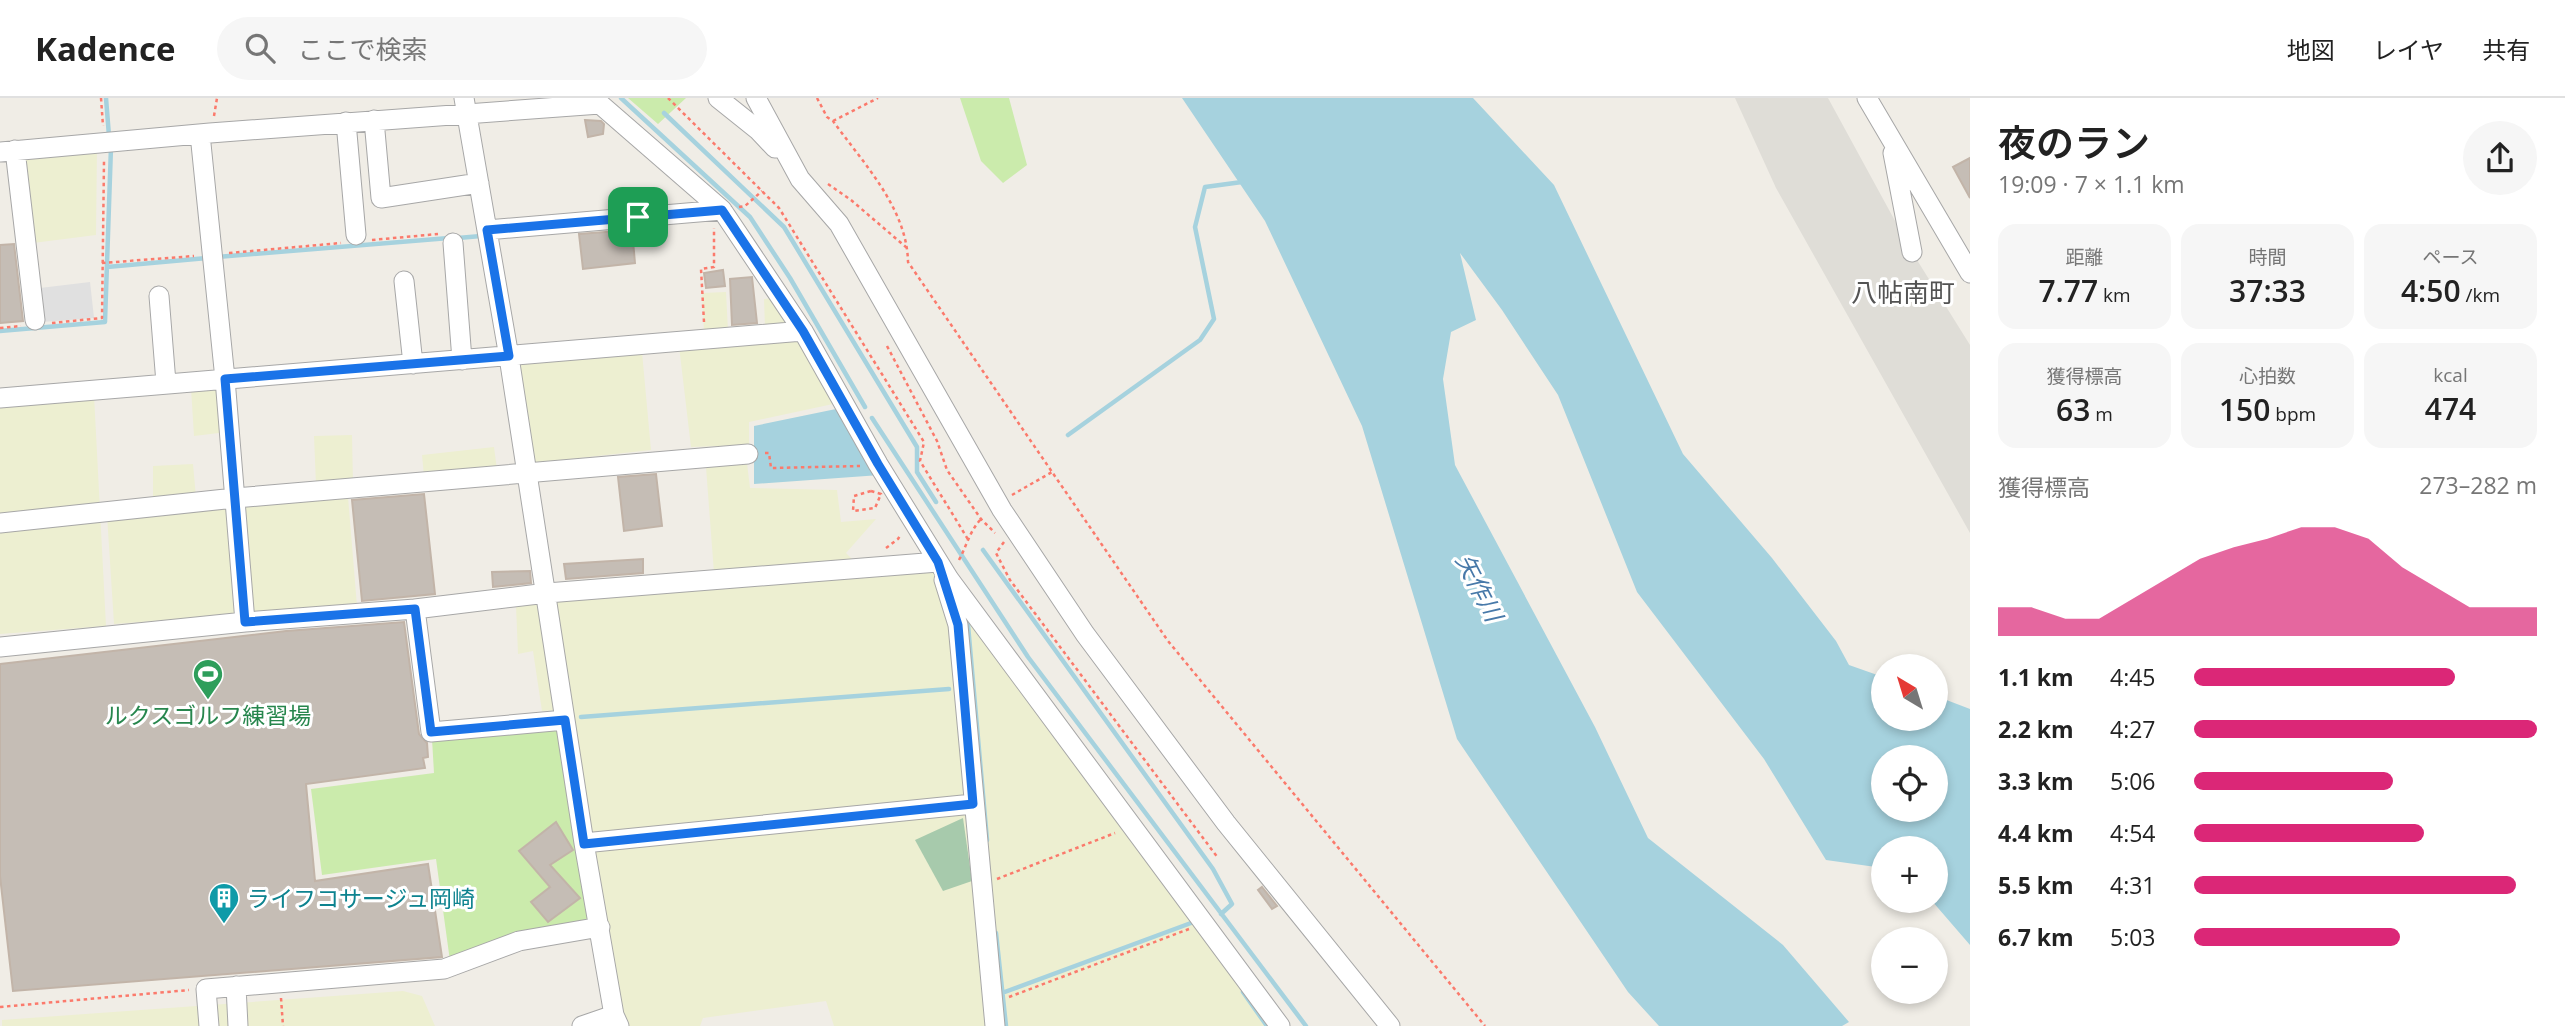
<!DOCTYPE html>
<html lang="ja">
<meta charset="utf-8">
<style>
body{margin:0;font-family:"Open Sans","Noto Sans JP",sans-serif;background:#f6f6f6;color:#222;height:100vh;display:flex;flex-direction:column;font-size:26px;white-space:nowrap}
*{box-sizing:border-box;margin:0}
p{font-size:23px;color:#767676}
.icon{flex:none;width:38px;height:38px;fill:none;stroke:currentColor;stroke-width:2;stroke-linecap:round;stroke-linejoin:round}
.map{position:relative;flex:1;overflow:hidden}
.details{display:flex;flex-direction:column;background:#fff;width:595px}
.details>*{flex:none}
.needle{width:46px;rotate:322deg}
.fabs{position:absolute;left:1871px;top:556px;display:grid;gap:14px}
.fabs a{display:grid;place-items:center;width:77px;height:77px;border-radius:50%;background:#fff;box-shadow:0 4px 10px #0003;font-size:35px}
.pin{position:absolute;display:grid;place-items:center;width:60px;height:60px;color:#fff;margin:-30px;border-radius:14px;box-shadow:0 4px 10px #0006}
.round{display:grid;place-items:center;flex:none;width:74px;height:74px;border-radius:37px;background:#f6f6f6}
.head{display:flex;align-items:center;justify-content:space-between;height:119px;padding:0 28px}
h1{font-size:38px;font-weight:600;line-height:52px}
.figures{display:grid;grid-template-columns:repeat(3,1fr);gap:10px;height:119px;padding:7px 28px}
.figures div{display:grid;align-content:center;border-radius:18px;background:#f6f6f6;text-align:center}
.figures b{font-size:30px;font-weight:600}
.figures small{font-size:19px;font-weight:400}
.figures p{font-size:19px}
.chart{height:196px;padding:14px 28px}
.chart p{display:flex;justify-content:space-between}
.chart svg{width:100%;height:126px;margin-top:7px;fill:#db2777;opacity:.7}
ul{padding:0 28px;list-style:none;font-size:23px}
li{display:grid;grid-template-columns:112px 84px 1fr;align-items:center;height:52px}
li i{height:18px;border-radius:9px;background:#db2777}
header{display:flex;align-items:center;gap:42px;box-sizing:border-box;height:98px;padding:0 35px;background:#fff;border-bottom:2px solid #e0e0e0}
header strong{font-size:33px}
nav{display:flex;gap:38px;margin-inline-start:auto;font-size:24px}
.search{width:490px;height:63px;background:#f6f6f6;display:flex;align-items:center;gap:18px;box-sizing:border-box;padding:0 24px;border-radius:38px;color:#767676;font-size:26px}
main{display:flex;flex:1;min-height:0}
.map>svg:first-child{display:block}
</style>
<header>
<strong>Kadence</strong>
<div class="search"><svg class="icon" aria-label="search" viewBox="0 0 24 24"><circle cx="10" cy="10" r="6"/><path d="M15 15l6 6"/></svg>ここで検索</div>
<nav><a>地図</a><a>レイヤ</a><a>共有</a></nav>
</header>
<main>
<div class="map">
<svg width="1970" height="928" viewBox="0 0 1970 928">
<rect width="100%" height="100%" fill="#f0ede6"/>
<path fill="#dfddd7" d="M1735,0H1828L1912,154L1970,247V435L1776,90Z"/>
<path fill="#edefd1" d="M97,50L96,137L33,145L22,58Z
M726,194L728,233L704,234L702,195Z
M773,200L795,227L765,230L764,201Z
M800,237L833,306L749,324V347L691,349L679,248Z
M642,254L651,352L534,365L518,265Z
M233,287L235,333L194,338L191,290Z
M94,297L106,528L0,536V307Z
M352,337L353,386L316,387L314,338Z
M494,349L497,372L424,378L422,357Z
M747,365L750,390L837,392L841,424L876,421L846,455L857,466L714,475L706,369Z
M193,366L196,399L153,401V368Z
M348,399L357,508L114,526L107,417Z
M936,469L1276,928H834L826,903L703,920L700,928H626L622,917L554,501Z
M543,505L559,612L542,613L533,553L518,556L516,508Z
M403,893L422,898L435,928H2V922Z"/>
<path fill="#cbebac" d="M628,0H686L658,26Z
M960,0H1009L1027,67L1003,85L981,63Z
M559,630L589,822L450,863L436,761L322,777L311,691L434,675L432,641Z"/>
<path fill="#a7caac" d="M963,720L972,783L943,793L915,742Z"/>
<path fill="#e0e0e0" d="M90,184L94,220L42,224L40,190Z"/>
<path fill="#a6d2de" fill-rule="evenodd" d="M1182,0H1473L1554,87L1683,356L1772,460L1836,543L1849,567L1883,579V621H1936V598L1970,611V847L1932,803H1936V751H1883V770L1826,762L1764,661L1637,494L1558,297L1502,212L1460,155L1476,222L1451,234L1443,281L1455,367L1595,629L1648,740L1783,847L1849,924L1842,928H1659L1628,894L1457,641L1362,328L1265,123ZM1883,660H1936V712H1883Z
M836,311L880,377L754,386V328Z"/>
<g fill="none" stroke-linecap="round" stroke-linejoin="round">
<path stroke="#a6d2de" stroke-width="4.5" d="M106,0L109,38
M621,0L750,119L790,180L865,309
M664,15L784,129L917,349V374L936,404
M458,140L481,138
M217,159L449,140
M107,169L207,160
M0,233L105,224L111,49
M872,320L1028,559L1306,928
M1068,337L1200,242L1214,221L1195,129L1205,89L1242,84
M983,452L1213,771L1232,806L1221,816
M968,527L987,742
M581,619L949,591
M996,835L1006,928
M1243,894L1267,928
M1002,895L1191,825"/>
</g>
<path fill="#c5bdb5" stroke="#c2b4a8" stroke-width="2" d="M585,22L601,23L604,26L603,36L588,39Z
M1970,60V100L1953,69Z
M632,132L635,165L583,171L579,136Z
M14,146L23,223L0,225V147Z
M723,172L725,188L706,190L704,175Z
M752,179L757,225L732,227L730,181Z
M656,376L662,428L624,433L618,379Z
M424,396L435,496L362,503L352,402Z
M643,461V475L566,481L564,466Z
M530,473L531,485L493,489L492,474Z
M404,524L419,636L427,645L428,659L423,660L425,670L306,686L315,783L428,766L442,859L13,893L0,778V566L286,533Z
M556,724L573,752L550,767L580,800L548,824L531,804L550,789L519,753Z
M1262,789L1277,808L1272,811L1258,792Z"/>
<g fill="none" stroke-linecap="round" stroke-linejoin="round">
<g stroke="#a7a7a7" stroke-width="21">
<path id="minor" d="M464,0L509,259L584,745L614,917L619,928
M718,0L758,32L775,50
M756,0L800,81L839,126L1002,412L1085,536L1226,725L1390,928
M1867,0L1970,175
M374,22L381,100L479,85
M346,24L356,137
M200,36L225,281L245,524
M15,52L35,222
M0,54L210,35L600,6L722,112L803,233L878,366L949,481L1280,928
M1893,55L1912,154
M487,132L722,112
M453,145L462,262
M404,183L413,266
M159,198L166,285
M0,300L803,233
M0,425L235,400L748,356
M944,482L958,527L995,928
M415,511L431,634L565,622
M0,549L245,524L415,511L547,495L938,464
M584,745L973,706
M236,888L238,928
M209,928L206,891L444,871L519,843L600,829
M582,928L614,917"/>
</g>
<path stroke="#fb7a6c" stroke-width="2.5" stroke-dasharray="3.5 3.5" stroke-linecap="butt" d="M101,0L103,28
M668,0L779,110L924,344L920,363L969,443
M817,0L827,19L833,23C863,65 907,110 908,164L1168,543L1485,928
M214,18L217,0
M833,23L878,0
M828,86L851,102L907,150
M739,109L745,108L762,93
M372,142L438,136
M229,155L341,145
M102,165L194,158
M704,224L701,171L714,169V130
M52,225L102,220L104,63
M0,230L21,228
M887,248L937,343L947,372L981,421L995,435
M765,355H769L771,370L860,368
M871,393L881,396L875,410L853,413L854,398Z
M1012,397L1052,374
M1004,444L996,455L1010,482L1218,760
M886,450L898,441L901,436
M959,462C967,447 970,432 982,420
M997,781L1115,735
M1009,899L1189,831
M281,900L283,928
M0,909L189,892"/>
<use href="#minor" stroke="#fff" stroke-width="19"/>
</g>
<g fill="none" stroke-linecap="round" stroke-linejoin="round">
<g stroke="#fff" stroke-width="14">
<path id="route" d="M722,112L803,233L878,366L938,464L958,527L973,706L584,746L565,622L431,634L415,511L245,524L225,281L509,258L487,132Z"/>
</g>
<use href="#route" stroke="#1a73e8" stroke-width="9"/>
</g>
<defs>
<g id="stadium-pin" transform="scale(1.575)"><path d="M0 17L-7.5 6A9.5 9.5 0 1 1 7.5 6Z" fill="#2e9e5b" stroke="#fff"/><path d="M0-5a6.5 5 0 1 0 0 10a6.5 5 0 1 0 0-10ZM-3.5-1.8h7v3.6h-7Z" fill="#fff"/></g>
<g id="building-pin" transform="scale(1.575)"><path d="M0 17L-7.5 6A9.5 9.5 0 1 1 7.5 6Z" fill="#0f9aa8" stroke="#fff"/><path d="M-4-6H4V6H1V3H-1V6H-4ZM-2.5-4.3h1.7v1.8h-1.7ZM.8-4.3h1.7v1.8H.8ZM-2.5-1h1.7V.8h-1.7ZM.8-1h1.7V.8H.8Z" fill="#fff"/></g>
</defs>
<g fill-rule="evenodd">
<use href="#stadium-pin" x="208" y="576"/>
<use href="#building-pin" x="224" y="800"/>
</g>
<g text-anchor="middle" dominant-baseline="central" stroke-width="6" stroke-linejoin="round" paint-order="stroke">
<g font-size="23" fill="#27864d" stroke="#fff">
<text x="208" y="617">ルクスゴルフ練習場</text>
</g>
<g font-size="23" fill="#0d838f" stroke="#fff" text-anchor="start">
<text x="247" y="800">ライフコサージュ岡崎</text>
</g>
<g font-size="24" font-style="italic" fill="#4779a9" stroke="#fff">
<text transform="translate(1480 489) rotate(63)">矢作川</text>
</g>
<g font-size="26" fill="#535353" stroke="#fff">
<text x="1903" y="194">八帖南町</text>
</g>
</g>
</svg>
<div class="fabs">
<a><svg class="needle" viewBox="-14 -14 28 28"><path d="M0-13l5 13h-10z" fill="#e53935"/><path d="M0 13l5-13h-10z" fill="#767676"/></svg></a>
<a><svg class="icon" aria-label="locate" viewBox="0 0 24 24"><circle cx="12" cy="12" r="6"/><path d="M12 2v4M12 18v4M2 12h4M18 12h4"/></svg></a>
<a>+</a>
<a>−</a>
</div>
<div class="pin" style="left:638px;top:119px;background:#1e9e55"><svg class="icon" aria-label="arrive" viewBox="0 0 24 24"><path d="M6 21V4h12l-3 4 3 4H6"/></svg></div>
</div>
<section class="details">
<div class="head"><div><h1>夜のラン</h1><p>19:09 · 7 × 1.1 km</p></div><a class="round"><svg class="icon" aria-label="share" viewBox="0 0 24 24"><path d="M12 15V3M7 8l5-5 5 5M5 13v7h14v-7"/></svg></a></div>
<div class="figures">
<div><p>距離</p><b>7.77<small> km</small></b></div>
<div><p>時間</p><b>37:33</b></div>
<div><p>ペース</p><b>4:50<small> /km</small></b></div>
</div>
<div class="figures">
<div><p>獲得標高</p><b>63<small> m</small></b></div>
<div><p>心拍数</p><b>150<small> bpm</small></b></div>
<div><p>kcal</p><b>474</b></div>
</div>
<div class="chart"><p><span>獲得標高</span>273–282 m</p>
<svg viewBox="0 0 160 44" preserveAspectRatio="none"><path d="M0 44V34L10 34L20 38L30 38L40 31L50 24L60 17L70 13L80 10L90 6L100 6L110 10L120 20L130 27L140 34L150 34L160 34V44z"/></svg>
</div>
<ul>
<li><b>1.1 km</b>4:45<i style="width:76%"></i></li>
<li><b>2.2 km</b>4:27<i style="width:100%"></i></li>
<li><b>3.3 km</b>5:06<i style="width:58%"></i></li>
<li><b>4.4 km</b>4:54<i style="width:67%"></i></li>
<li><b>5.5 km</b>4:31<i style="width:94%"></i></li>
<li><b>6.7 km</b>5:03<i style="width:60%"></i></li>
</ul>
</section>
</main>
